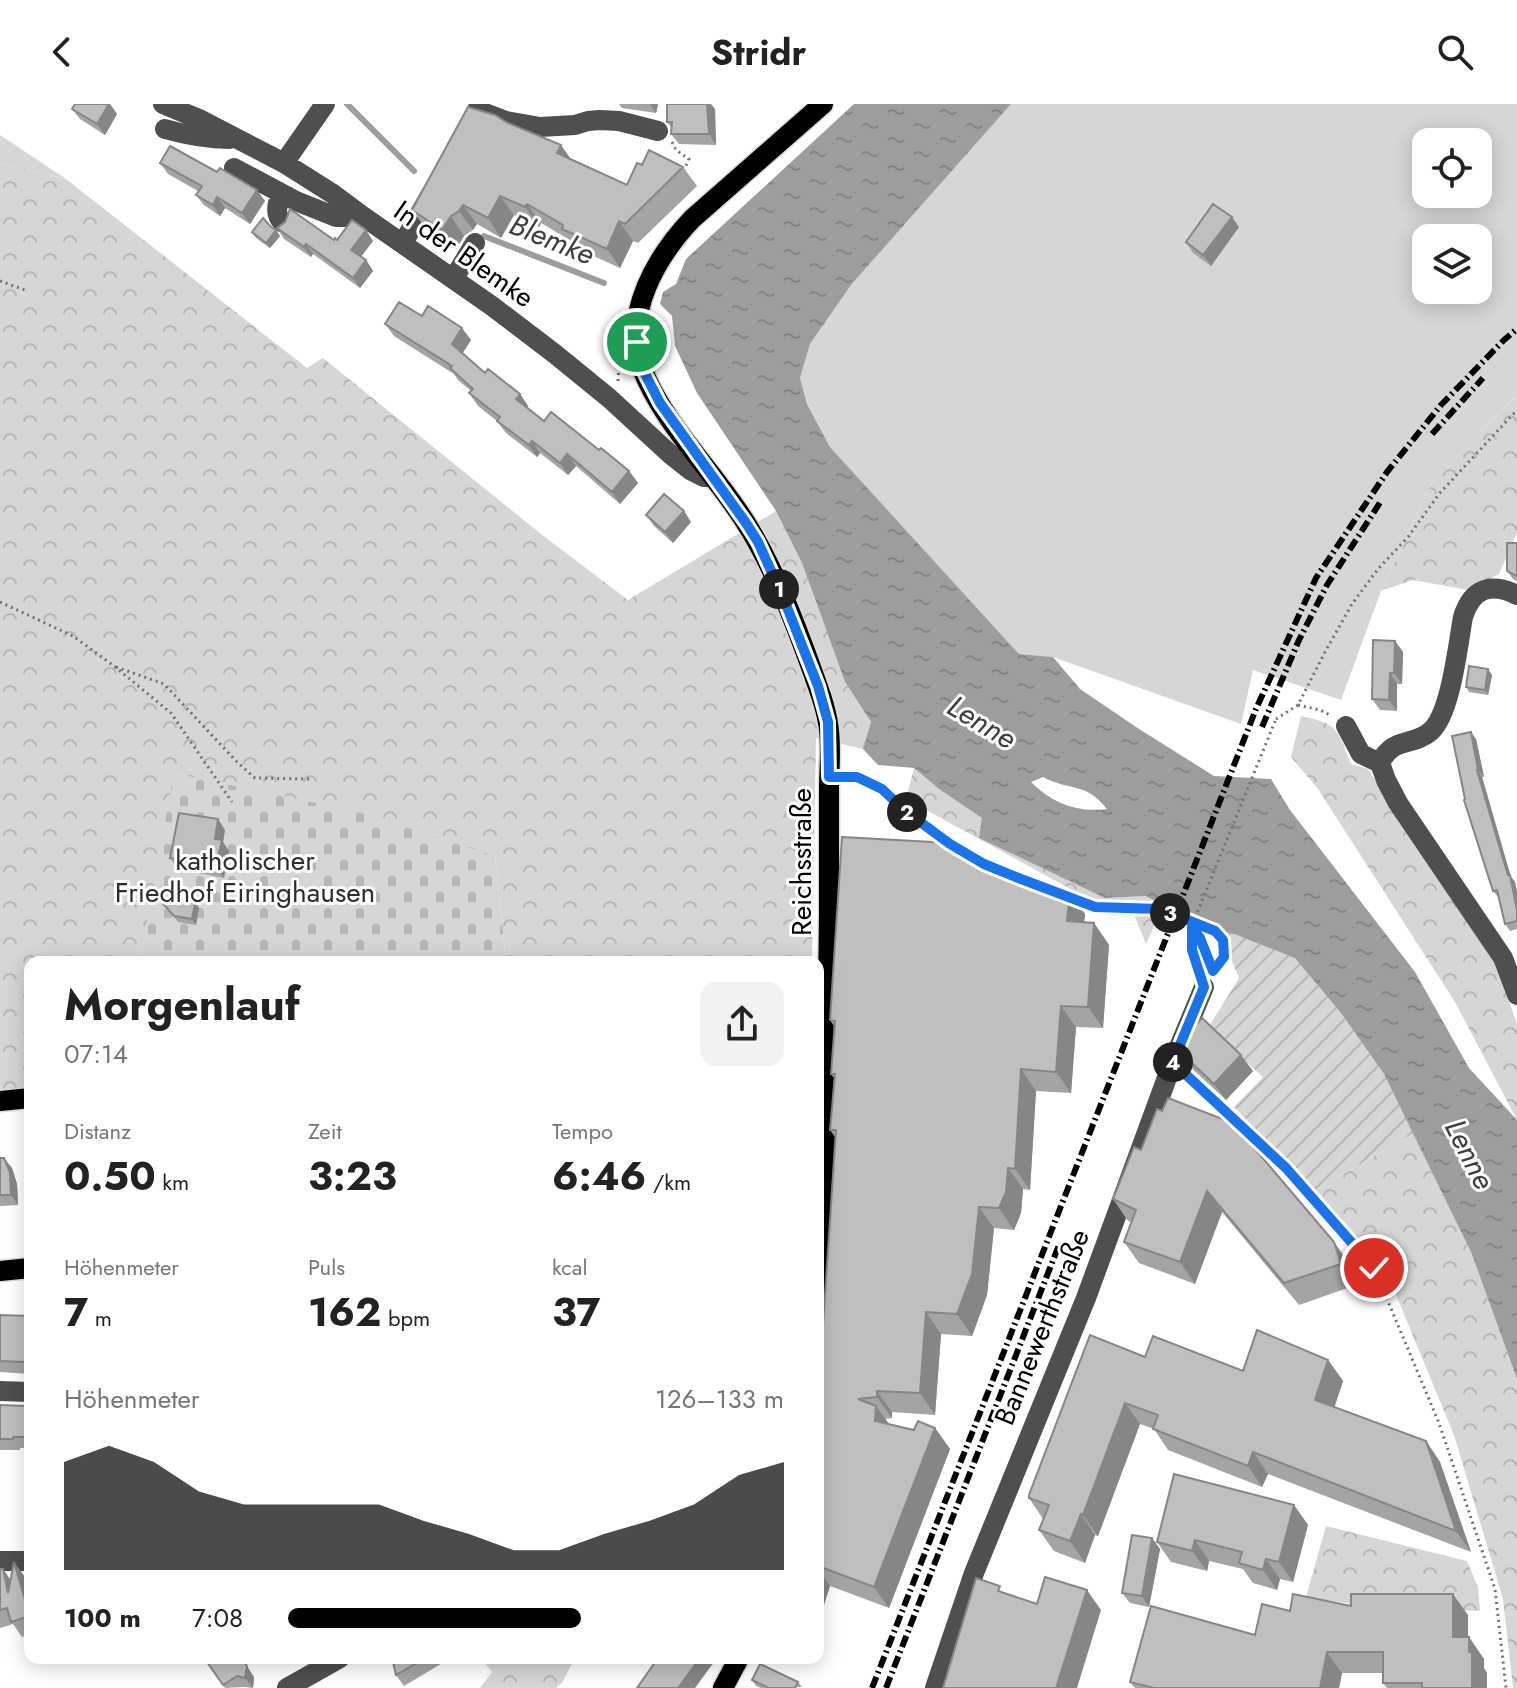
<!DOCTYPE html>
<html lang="de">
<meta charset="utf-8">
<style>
body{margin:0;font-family:Jost,sans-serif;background:#f2f2f2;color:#222;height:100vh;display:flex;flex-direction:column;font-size:30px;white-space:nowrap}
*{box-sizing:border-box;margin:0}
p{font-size:26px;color:#767676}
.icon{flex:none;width:44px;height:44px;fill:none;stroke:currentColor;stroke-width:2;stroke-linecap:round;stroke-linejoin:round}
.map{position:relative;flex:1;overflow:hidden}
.sheet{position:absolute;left:24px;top:852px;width:800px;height:708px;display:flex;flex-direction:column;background:#fff;border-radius:16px;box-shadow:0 4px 20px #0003}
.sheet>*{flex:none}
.buttons{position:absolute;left:1412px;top:24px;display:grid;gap:16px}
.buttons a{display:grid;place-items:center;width:80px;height:80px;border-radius:16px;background:#fff;box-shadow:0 4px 20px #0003;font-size:40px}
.pin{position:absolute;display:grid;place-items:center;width:68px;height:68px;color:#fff;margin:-34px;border:4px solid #fff;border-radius:50%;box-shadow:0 2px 8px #0007}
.km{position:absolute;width:40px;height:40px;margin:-20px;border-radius:50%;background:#222;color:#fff;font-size:22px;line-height:40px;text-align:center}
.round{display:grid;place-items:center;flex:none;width:84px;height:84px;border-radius:16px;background:#f2f2f2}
.overview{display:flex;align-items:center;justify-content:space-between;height:136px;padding:0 40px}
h1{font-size:44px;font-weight:700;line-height:60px}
.metrics{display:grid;grid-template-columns:repeat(3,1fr);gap:12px;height:136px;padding:8px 40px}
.metrics div{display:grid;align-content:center}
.metrics b{font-size:40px;font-weight:700}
.metrics small{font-size:22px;font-weight:400}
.metrics p{font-size:22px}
.chart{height:224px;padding:16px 40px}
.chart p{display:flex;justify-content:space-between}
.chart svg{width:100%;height:144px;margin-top:8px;fill:#000;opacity:.7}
ul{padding:0 40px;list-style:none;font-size:26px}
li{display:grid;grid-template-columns:128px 96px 1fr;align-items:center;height:60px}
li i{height:20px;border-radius:10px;background:#000}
header{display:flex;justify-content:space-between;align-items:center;height:104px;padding:0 40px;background:#fff;font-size:36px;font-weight:700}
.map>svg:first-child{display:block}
</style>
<header><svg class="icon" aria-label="back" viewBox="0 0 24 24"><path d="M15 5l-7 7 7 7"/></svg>Stridr<svg class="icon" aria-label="search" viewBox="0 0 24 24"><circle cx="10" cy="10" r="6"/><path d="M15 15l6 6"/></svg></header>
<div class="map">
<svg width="1517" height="1584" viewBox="0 0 1517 1584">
<defs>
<pattern id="forest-crowns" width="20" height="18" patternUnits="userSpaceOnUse" patternTransform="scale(2)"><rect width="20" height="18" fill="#d6d6d6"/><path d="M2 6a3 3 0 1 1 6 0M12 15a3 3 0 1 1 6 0" fill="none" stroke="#b6b6b6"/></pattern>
<pattern id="cemetery-stones" width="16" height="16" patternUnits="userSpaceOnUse" patternTransform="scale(2)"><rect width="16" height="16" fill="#d6d6d6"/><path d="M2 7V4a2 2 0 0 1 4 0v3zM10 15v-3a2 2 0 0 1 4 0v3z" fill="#b6b6b6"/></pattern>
<pattern id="garden-furrows" width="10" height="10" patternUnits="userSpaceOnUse" patternTransform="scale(2)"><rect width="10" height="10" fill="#d6d6d6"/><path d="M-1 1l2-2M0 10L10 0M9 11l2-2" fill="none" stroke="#b6b6b6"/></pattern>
<pattern id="water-ripples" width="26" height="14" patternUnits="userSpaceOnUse" patternTransform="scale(2)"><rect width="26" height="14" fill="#9d9d9d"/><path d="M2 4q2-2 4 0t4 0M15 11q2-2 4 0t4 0" fill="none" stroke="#858585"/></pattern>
</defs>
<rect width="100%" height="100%" fill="#fff"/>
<path fill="#d6d6d6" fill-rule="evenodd" d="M1011,0H1517V291L1431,380L1381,487L1341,596L1253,566L1241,620L1053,553L1019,550L830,343L807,300L800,274L810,240L851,181ZM1426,38H1478V90H1426ZM1426,134H1478V186H1426Z
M0,31L66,75L0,59Z"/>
<path fill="url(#forest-crowns)" d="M0,59L66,75L307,264L323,254L541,430L628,496L776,407L802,459L845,578L871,618L863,645L816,634L812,858H506L495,752L175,669L140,858H30V985L0,988Z
M1517,291V429L1499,470L1468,486L1413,476L1381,487L1431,380Z
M1301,612C1339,620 1337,625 1351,660L1368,665L1494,859L1517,919V1016L1455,898L1318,685L1291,653Z
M914,664L939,685L1105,794L1144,792L1164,801L1146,840L1129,798L1096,799L906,695Z
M1414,1029L1471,1148L1517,1275V1584H1513L1503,1495L1454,1331L1384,1162L1315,1086Z
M1326,1422L1467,1457L1478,1483L1480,1507L1366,1502L1306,1493Z
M481,1554H575L562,1579L556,1584H480L492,1568Z"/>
<path fill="url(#cemetery-stones)" d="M174,669L358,708L495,752L506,858H140Z"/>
<path fill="url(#garden-furrows)" d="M1219,827L1237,831L1295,853L1341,909L1384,970L1414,1029L1315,1086L1234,1003L1263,973L1208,924L1239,874Z"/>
<path fill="url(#water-ripples)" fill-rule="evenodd" d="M854,0H1011L851,181L810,240L800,274L807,300L830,343L1019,550L1053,553L1080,585L1139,625L1214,672L1271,675L1290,706L1415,868L1469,964L1517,1016V1275L1471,1148L1384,970L1341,909L1295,854L1237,831L1219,827L1145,792L1105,794L979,734L982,714L939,685L914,664L878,661L863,645L871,618L845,578L802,459L776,407L697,289L675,242L672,212L660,200L663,188L676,180L686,155ZM1043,673C1071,688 1085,677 1107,705C1077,709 1052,699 1031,678Z"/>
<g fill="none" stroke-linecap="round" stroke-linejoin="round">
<path stroke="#9d9d9d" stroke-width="6" d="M347,0L414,67
M484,132L604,179"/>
<g stroke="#dbdbdb" stroke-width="23">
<path id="major" d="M0,997L30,994
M0,1167L30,1164
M818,1268C827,1115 827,962 829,809C829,768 829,727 829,686C829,664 832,640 828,619C826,607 822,594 818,583C799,529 775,464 744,416C713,367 662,318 642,264C622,210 657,152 692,115L823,0
M723,1584L739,1554"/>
</g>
<path stroke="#717171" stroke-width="3" stroke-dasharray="2 4" stroke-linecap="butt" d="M672,38L676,46L689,55L684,66
M0,177L25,186
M618,277L619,257
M0,498L73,532L114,562L171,609L232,698
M116,563L164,580L236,657L255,674L310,675
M1298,601L1320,606L1332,612
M1276,615L1298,601L1325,548L1352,500L1378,465L1408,433L1439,390L1517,306
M848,673C872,673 887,691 903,705C917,718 934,729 950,741
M1074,796L1095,803L1160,805L1215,827L1223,836L1224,853L1214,866
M1193,819C1189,836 1193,848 1199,864
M1192,824L1200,834L1213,867
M1188,972L1286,1064L1374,1164L1439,1319L1495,1485L1506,1584"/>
<path stroke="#4f4f4f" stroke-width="20" d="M163,0L199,15L284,59L333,90L364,113L492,202L555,250L609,294L670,350L690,366L704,373H713
M477,6L506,17L540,23L575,21L588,17L600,16L619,17L658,27
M165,25C186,31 208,35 230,35
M284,59L325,0
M234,64L296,97L336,113H364
M283,119C277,113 276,107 278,99L287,92
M403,139L431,90
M454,174L475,139
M1517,491C1491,478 1472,484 1463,513C1458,540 1451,609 1431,627C1413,643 1393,632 1380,659L1386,676L1398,699L1503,854L1517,891
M1346,622L1361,650L1380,659
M0,1287L30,1288
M0,1457H30
M287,1584L340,1554
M935,1584L974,1469L1086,1194L1172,960L1204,883"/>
<use href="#major" stroke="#000" stroke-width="20"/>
<path stroke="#000" stroke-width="6" stroke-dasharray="12 4 2 4" stroke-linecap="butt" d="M1432,330L1483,274
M1262,623L1299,536L1327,481L1381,397
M872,1584L1256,605L1316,474L1387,368L1441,301L1504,236L1517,225
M886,1584L1059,1141"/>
<path stroke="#717171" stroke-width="3" stroke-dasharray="2 4" stroke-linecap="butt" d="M1193,819L1276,615"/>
</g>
<path fill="#a4a4a4" d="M110,0L117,10L105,31L80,15L72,5Z
M619,0H658L656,9L622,4Z
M715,5L716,41L679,40L671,30L672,24L667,18Z
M572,56L627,81L642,61L683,63L697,82L638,139L633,137L620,164L576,144L570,136L541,119L539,123L514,111L501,134L477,120L473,126L464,132L456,145L426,125L412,106Z
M160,59L265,97L250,120L225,104L220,112L204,101L196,91L198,87L168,70Z
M270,122L280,132L270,144L256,134L252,128Z
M1239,123L1211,162L1193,149L1186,138Z
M277,124L334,136L373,137L361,153L366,156L373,167L360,184L313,150L311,153L284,135Z
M422,212L471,236L462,250L485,269L520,290L528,302L527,304L544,317L599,346L629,367L638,379L620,400L576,362L568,371L540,349L537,353L506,329L497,317L478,302L469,289L471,287L458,276L454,270L394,232L385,220Z
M646,411L691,418L673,439L654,422Z
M1517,439V477L1513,475L1507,467Z
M1395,537L1403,548L1402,580H1397V607L1380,606L1372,595Z
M1492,571L1488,591L1469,588L1466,583Z
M1476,635L1484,673H1482L1508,763L1511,773L1515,778L1517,788V825L1510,827L1505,820L1499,794L1493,787L1465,695Z
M225,726L223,738L229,747L224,774L178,765L170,754Z
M1070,789L1085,810L1084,819H1094L1109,841L1103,924L1076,923L1071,989L1036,987L1030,1086L1023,1085L1021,1109L1014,1126L994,1124L987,1191L972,1232L941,1230L935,1311L892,1308V1314L885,1315L889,1320L914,1326L935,1324L950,1345L889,1504L830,1482L819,1516L824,1523L818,1541V1296L835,1033L830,1026L834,974L831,970L834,922L830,916Z
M157,793L195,799L199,804L196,821L178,818Z
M1175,943L1253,967L1226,996L1186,959Z
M1134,1043L1349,1159L1356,1181L1299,1201L1222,1108L1195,1180L1139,1159L1124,1138L1132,1118L1128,1117L1113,1095Z
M0,1054L12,1064L17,1080L18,1101L0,1102Z
M30,1203V1270L0,1268V1211L30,1212Z
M1145,1253L1243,1267L1328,1256L1343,1277L1334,1303L1426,1337L1440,1358L1471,1448L1268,1370L1262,1383L1168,1346L1154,1325L1140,1320L1098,1432L1095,1431L1085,1459L1054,1447L1039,1426L1043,1415L1029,1394Z
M0,1301L30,1306V1344H20V1346H0Z
M1294,1401L1308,1421L1293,1478L1280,1475L1277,1486L1253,1479L1243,1465L1209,1457L1207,1467L1171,1458L1157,1438Z
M1152,1434L1160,1445L1149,1503L1130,1499L1122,1489Z
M0,1465H3L10,1476L25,1473L30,1491V1530L22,1533L13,1520L0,1524Z
M1351,1502L1468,1511V1533L1484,1555V1564L1487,1569V1584H1387L1383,1579V1569H1342L1339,1584H1135L1130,1578L1255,1531Z
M93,1554H117V1556L95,1557Z
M154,1554H171L155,1556Z
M392,1554H451L404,1582L396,1571Z
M207,1558L254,1573L253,1584L244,1583L225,1584Z
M752,1576L798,1578L802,1583L761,1584L756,1582Z"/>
<path fill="#868686" d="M110,0L117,10L105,31L97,20Z
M650,0H658L656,9Z
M707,0H711L715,5L716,41L709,30Z
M561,41L575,61L557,49Z
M257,86L265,97L250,120L242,109Z
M500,92L514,111L501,134L488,114Z
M217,93L225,104L220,112L213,101Z
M527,100L541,119L539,123L525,103Z
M463,101L477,120L473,126L459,107Z
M451,112L464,132L456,145L442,126Z
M1232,113L1239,123L1211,162L1203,151Z
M619,117L633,137L620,164L607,145Z
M276,126L280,132L270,144L266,139Z
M366,126L373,137L358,156L351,146Z
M306,140L313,150L311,153L304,143Z
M366,156L373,167L360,184L353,174Z
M462,224L471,236L460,253L452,240Z
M520,290L528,302L524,307L516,295Z
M532,337L540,349L537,353L529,341Z
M567,350L576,362L568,371L560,359Z
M629,367L638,379L620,400L612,388Z
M684,407L691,418L673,439L665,428Z
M1395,537L1403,548L1402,580L1394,569Z
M1488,565L1492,571L1488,591L1485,586Z
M1390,569L1397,580V607L1389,596Z
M1471,628L1476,635L1484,673L1478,666Z
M1477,666L1482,673L1508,763L1511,773L1515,778L1517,788V806Z
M218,715L225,726L223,738L229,747L224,774L216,763L215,735Z
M1070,789L1085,810L1082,839L1067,817Z
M195,799L199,804L196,821L192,815Z
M1094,819L1109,841L1103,924L1088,903Z
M1061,902L1076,923L1071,989L1056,968Z
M1241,951L1253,967L1226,996L1214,980Z
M1021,965L1036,987L1030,1086L1015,1065Z
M4,1054L12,1064L17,1080L18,1101L11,1091Z
M1008,1064L1023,1085L1021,1109L1014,1126L999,1104Z
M1207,1087L1222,1108L1195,1180L1180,1158Z
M979,1103L994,1124L987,1191L972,1232L957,1210Z
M1334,1138L1349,1159L1356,1181L1341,1160Z
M926,1208L941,1230L935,1311L920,1289Z
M25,1244L30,1251V1266L25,1258Z
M1328,1256L1343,1277L1330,1317L1315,1296Z
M877,1287L892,1308V1314L877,1293Z
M1125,1299L1140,1320L1098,1432L1083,1411Z
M27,1302L30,1306V1339L26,1333Z
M876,1302L891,1323L875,1317Z
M935,1324L950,1345L889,1504L874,1483Z
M1426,1337L1440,1358L1471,1448L1456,1427Z
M1253,1348L1268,1370L1262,1383L1248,1362Z
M1294,1401L1308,1421L1293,1478L1279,1458Z
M1081,1410L1095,1431L1085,1459L1070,1437Z
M1152,1434L1160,1445L1149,1503L1142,1492Z
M1195,1436L1209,1457L1207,1467L1192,1447Z
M1266,1455L1280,1475L1277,1486L1263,1466Z
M14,1458L25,1473L30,1491V1512Z
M3,1465L14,1481L8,1489Z
M818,1465L830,1482L819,1516L824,1523L818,1541Z
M1087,1486L1101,1506L1077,1584H1056Z
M1453,1490L1468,1511V1555L1453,1533Z
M1469,1533L1484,1555V1564L1487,1569V1584H1472L1469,1548Z
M1327,1548L1342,1569L1339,1584H1320Z
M700,1554H717L695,1584H678Z
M247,1562L254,1573L253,1584L245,1574Z"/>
<path fill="#bfbfbf" stroke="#868686" stroke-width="2" d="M75,0H109L97,20L72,5Z
M667,0H707L709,30H671L672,18H667Z
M468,3L495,11L508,19L561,41L557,49L627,81L637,59L642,61L649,46L683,63L625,120L619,117L607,145L562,125L563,121L527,100L525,103L500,92L488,114L463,101L459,107L451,112L442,126L412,106Z
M170,42L217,68L220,64L257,86L242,109L217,93L213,101L196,91L202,82L160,59Z
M1213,100L1232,113L1203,151L1186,138Z
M290,105L334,136L335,134L337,136L352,116L366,126L351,146L366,156L353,174L306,140L304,143L277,124L285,118Z
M263,114L270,122L276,126L266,139L252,128Z
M399,198L422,212L428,202L462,224L452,240L485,269L488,265L520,290L516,295L544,317L551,308L599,346L601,344L629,367L612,388L567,350L560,359L532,337L529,341L497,317L500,313L469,289L473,285L450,264L452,262L385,220Z
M664,390L684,407L665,428L646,411Z
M1507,439H1517V472L1507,467Z
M1373,536L1395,537L1394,569H1390L1389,596L1372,595Z
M1469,562L1488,565L1485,586L1466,583Z
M1471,628L1478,666H1477L1503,755L1508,771H1510L1517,806V817L1505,820L1497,786L1493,787L1464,696L1465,695L1452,632Z
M179,709L218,715L215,735L222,736L216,763L170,754Z
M842,733L951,739L1070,789L1067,817L1094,819L1088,903L1061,902L1056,968L1021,965L1015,1065L1008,1064L1006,1088L999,1104L979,1103L972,1170L957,1210L926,1208L920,1289L877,1287V1293L858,1295L876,1302L875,1317L914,1326L918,1317L935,1324L874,1483L818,1462V1296L836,1026H830L835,970H831L835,917L830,916Z
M157,793L195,799L192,815L174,812Z
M1202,914L1241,951L1214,980L1175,943Z
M1168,994L1233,1019L1334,1138L1341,1160L1284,1179L1207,1087L1180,1158L1124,1138L1136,1106L1113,1095L1134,1043L1141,1046L1157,1005L1162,1007Z
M30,1007V1024L28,1025L27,1008Z
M0,1054H4L10,1069L11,1091H0Z
M30,1203V1244H25V1258L0,1257V1211L30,1212Z
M1257,1226L1328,1256L1315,1296L1426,1337L1456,1427L1253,1348L1248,1362L1153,1325L1158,1311L1125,1299L1083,1411L1081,1410L1070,1437L1039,1426L1049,1401L1029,1394V1391L1090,1231L1145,1253L1153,1232L1243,1267Z
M0,1301L27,1302L26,1333H13V1335H0Z
M1174,1370L1294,1401L1279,1458L1266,1455L1263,1466L1239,1459L1242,1448L1195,1436L1192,1447L1157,1438Z
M30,1397V1413L27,1412Z
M1132,1431L1152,1434L1142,1492L1122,1489Z
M14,1458L30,1512L11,1518L7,1504L0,1506V1465H3L8,1489Z
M1045,1473L1087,1486L1056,1584H943L976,1474L1000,1482L998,1487L1037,1500Z
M1293,1490L1351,1502V1490H1453V1533H1469V1548H1472V1584H1422V1579H1383V1548H1327L1320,1584H1154L1130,1578L1151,1502L1255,1531L1262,1500L1290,1507Z
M212,1554H241L247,1562L245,1574L237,1572L223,1581L207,1558Z
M392,1554H425L396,1571Z
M658,1554H700L678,1584H637Z
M760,1560L798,1578L795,1584H769L752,1576Z"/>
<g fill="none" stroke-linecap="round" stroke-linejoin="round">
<g stroke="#fff" stroke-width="16">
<path id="route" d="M637,238L641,262L660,299L746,419L758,438L783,493L818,582L828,618L829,673H857L882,685L904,706L950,740L984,760L1021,775L1095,803L1160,805L1215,827L1223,836L1224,853L1213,867L1200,834L1192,823V846L1204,883L1172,960L1181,966L1286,1064L1374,1164"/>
</g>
<use href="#route" stroke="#1a73e8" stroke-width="10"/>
</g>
<g text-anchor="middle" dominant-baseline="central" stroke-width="6" stroke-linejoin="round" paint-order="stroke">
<g font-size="28" fill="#000" stroke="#fff">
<text transform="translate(464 150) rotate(35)">In der Blemke</text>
<text transform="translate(801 758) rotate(-90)">Reichsstraße</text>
<text transform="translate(1042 1223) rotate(-68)">Bannewerthstraße</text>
</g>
<g font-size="28" fill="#2d2d2d" stroke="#fff">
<text x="245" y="756">katholischer<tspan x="245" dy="32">Friedhof Eiringhausen</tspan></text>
</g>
<g font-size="30" font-style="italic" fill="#3e3e3e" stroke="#fff">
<text transform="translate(552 135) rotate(22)">Blemke</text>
<text transform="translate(982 618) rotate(31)">Lenne</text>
<text transform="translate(1470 1050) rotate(63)">Lenne</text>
</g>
</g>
</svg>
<div class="buttons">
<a><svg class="icon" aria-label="locate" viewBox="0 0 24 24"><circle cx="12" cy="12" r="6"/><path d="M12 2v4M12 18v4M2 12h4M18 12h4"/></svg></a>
<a><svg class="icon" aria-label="layers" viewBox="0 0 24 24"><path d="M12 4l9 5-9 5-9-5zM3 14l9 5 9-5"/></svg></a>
</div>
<div class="pin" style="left:637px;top:238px;background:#1e9e55"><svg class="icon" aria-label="arrive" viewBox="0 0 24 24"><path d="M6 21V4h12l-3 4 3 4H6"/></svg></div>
<div class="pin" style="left:1374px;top:1164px;background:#d93025"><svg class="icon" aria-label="check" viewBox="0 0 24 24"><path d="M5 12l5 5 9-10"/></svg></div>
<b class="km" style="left:779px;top:485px">1</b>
<b class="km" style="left:907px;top:708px">2</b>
<b class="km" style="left:1170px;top:809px">3</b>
<b class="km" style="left:1173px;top:958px">4</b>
<section class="sheet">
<div class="overview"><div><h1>Morgenlauf</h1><p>07:14</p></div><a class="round"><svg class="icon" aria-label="share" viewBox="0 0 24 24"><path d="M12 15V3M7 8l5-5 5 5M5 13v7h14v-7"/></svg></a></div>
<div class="metrics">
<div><p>Distanz</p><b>0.50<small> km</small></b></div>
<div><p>Zeit</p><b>3:23</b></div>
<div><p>Tempo</p><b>6:46<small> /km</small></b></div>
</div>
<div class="metrics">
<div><p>Höhenmeter</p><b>7<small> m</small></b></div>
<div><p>Puls</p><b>162<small> bpm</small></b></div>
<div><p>kcal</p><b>37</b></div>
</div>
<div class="chart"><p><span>Höhenmeter</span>126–133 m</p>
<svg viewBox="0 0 160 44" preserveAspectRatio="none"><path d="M0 44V11L10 6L20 11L30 20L40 24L50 24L60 24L70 24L80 29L90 33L100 38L110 38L120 33L130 29L140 24L150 15L160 11V44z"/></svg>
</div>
<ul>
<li><b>100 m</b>7:08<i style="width:59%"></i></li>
</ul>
</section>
</div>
